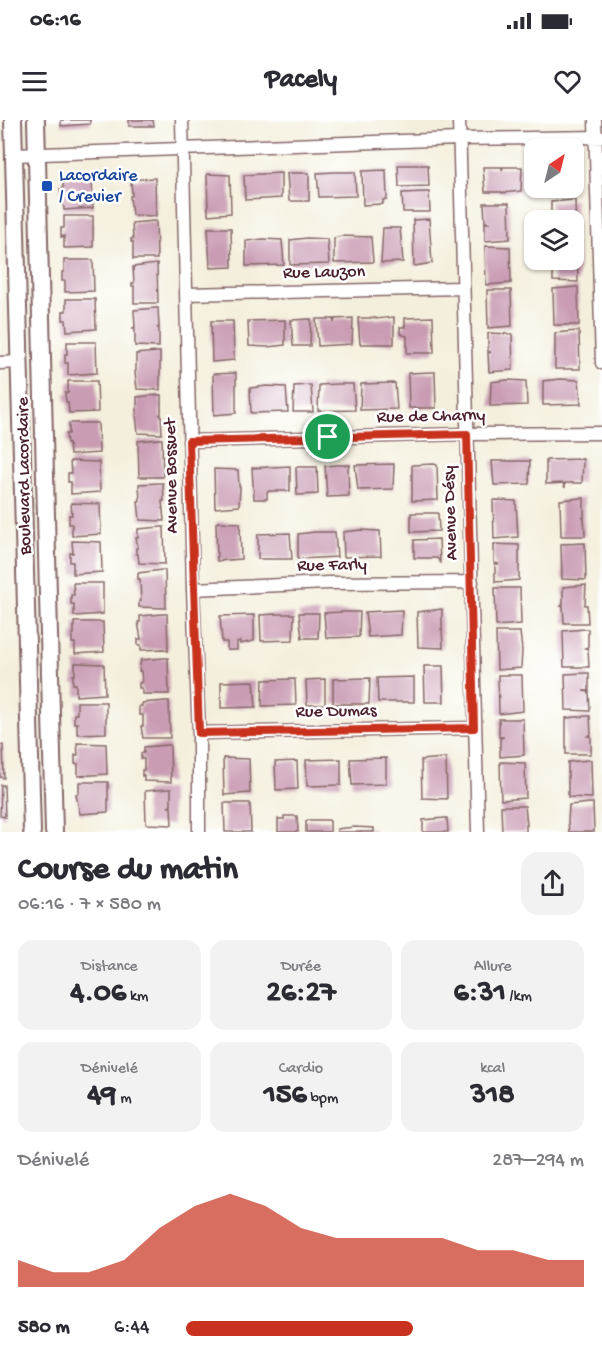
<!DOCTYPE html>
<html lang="fr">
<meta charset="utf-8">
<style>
body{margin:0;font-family:"Gochi Hand",sans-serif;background:#f2f2f3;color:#2b2b33;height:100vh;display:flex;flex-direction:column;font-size:22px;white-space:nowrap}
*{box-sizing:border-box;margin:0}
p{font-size:20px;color:#7c7c81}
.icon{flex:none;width:33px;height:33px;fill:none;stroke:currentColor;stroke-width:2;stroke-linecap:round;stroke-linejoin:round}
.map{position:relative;height:712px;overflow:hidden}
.sheet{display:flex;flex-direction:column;background:#fff;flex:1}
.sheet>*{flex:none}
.needle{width:39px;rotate:35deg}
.controls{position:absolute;left:524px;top:18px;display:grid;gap:12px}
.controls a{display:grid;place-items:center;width:60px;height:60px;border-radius:12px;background:#fff;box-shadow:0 2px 4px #0004;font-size:30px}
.pin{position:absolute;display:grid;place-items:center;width:51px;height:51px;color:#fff;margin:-26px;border:3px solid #fff;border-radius:50%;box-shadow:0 2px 6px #0007}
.round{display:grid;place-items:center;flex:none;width:63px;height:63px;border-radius:18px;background:#f2f2f3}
.head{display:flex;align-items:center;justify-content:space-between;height:102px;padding:0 18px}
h1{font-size:33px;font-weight:800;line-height:45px}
.figures{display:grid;grid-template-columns:repeat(3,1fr);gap:9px;height:102px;padding:6px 18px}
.figures div{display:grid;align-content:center;border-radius:15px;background:#f2f2f3;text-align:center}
.figures b{font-size:30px;font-weight:800}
.figures small{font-size:16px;font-weight:400}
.figures p{font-size:16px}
.chart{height:168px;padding:12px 18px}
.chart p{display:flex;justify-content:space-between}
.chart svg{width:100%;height:108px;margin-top:6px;fill:#c8321e;opacity:.7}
ul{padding:0 18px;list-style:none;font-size:20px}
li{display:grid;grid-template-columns:96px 72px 1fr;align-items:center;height:45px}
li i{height:15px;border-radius:8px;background:#c8321e}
.status{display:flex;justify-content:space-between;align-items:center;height:42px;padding:0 30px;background:#fff;direction:ltr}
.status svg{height:16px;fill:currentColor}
header{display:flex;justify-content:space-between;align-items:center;height:78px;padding:0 18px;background:#fff;font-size:27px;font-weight:800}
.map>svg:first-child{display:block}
</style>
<div class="status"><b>06:16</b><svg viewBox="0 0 49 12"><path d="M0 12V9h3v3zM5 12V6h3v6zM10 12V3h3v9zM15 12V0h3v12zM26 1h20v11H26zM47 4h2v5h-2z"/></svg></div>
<header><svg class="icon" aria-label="menu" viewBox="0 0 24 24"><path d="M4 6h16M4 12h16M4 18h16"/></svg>Pacely<svg class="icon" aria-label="heart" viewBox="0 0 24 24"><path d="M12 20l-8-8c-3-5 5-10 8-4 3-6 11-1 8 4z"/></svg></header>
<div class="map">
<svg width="602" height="712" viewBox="0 0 602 712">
<rect width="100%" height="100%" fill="#fff"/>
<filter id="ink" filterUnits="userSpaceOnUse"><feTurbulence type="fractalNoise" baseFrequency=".0167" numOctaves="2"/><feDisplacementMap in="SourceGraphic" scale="12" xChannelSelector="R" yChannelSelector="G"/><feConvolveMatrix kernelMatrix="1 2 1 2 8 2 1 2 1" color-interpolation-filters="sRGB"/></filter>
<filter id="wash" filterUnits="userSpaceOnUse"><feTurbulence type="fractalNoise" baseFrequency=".008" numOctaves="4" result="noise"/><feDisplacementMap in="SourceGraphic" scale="24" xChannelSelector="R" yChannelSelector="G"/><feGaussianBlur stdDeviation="1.35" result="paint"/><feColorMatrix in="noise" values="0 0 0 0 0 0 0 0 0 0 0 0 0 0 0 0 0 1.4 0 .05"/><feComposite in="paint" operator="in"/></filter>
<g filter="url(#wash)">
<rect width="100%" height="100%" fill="#f4efdd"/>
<g id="blocks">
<path fill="#c99cb4" d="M61,0H90V4L61,6Z
M129,0H153L154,6H129Z
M398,45H428L429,66L399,67Z
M483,47H502V50L503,47H522L521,71L502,73V72H485Z
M386,50L387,80H383V84L363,85L362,51Z
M336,52H355L356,76L319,77L317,53Z
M281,53V78L245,80L244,55Z
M287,53H309V81H289Z
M207,54L230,55L231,93L208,95Z
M63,57L92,58L93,88L64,90L63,78H61L60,69H63Z
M153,58H155L156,96L132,95L130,76H132L131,60Z
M538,68H574V70L538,71Z
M427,72H429L430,92H403L402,73Z
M573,80H575L576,119L573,117V100H551V82Z
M484,83H509L510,119L485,121V103H490L485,102Z
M64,96H93V127L64,128V116L61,117V108H64Z
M429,99L432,143L414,146L413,100Z
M154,101H156L157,139H133V122H131V119H133L132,103Z
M208,108H231L232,147L210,148Z
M383,108H400L403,142L381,143Z
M341,116L371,117L373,142L334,143V118Z
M307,118L327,119L329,144L290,145V120Z
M263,119L282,120L284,145L246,146V121Z
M574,124H577L578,162L553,161V140H573Z
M485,126L510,127L511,163L486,165Z
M64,140H93L94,171L65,172V161H62V152H64Z
M157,144L158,183H134V166H132V163H134L133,147Z
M576,167H578L579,205H554L553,169Z
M487,170H511L512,206L488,208Z
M66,179H95L96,209L67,211L66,200H63V191H66Z
M156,188H158L159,207L157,208H159V227L135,226V209L133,208L135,207L134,190Z
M394,197V224H360L358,198H376V199Z
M433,197L434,233H407V216L400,214V207H405V198Z
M353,198L352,224L318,226L316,199H334V203L335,199Z
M311,199L310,226H293L291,200Z
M285,200V225L267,227L249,226L248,201Z
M211,201H233L234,240L212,242Z
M577,211H579L580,249H555V213Z
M488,213L512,214L513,250L489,252L488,233L491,232H488Z
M67,222H96L97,253L68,255V243H65V234H67Z
M157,232H160V270L137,269L135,252L136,250V234Z
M432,252H435L436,288H409L408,253Z
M236,253V293L214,295L213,254Z
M560,259L579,260L581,284L543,285V261Z
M507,260L526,261L527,285L490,286L491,262Z
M68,261H97L98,292L69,293L68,282H66L65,273H68Z
M395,263L397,289L360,290L361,264Z
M337,264H353L355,290L318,291L319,265Z
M311,265L313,292H293L294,266Z
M267,266L286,267L288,292L251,293L250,268Z
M158,275H161V294L159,295H161L162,314L138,313L136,294H137V277Z
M69,303H98L99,333L70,335L69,323H67L66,314H69Z
M159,319H162L163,357H139L138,321Z
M583,339L582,363H565V368L563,363L546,364V340Z
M70,341L99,342L100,372L71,374V362H68V353H71Z
M492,341H530L529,364L494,365Z
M394,344L393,369L358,370L355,345Z
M434,344L437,345L438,380L412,381V345Z
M337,345H350L348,348L349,376L327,377L325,346Z
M290,346V371H270L267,372V379H254L252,348Z
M296,347H317L318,374L297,375Z
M214,349L238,350L239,366L240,367L239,386L215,388Z
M160,363H163L164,381H162L164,401L140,400L138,381H140L139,364Z
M582,378H584V397L582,398H584L585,416H561L560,380Z
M495,380L516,381L518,417L494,419L493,381Z
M71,383L100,384L101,414L72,416V404H69V395H72Z
M411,393H438L439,411L411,412Z
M218,402L240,403L241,439L217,441L216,403Z
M161,407H164L165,444L139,443L138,434H136V428H138L136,418H138V409Z
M361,410L380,411L381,436L344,437L343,412Z
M315,412H335L337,437L298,439V414Z
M290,413L292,439H258V414Z
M439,419L440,442L437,438H414V420Z
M72,421L101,422L102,452L73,454V442H70V433H73Z
M585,423L586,460L562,459L561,424Z
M494,424L519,425V460L495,462V444H499L494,443Z
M162,450H165L166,488L139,487V481H141L140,459H138V453Z
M73,463H103V494L74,496V484H71V475H74Z
M586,465L585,485H587L588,503H564L563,486H561L563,484V467Z
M495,468H520L521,504L496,506Z
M442,489V508L441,509H442L443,528L418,527L417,492Z
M402,490L401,515L368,517L365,492Z
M341,492H360L359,517L326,518L324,493Z
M299,493H319L318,518H302Z
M163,494H167L168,531L164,529L141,530V525H138V519H141L138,502H140V496Z
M276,494H294L293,520L261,521L260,495Z
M254,495V521L240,524V521L237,522V530H227V522H222L220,496Z
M74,502H103L104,532L75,534V523H72V514H74Z
M585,509H588V527L585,528L588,529L589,547H564L563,511Z
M496,512H520L522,530L521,548L497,550Z
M164,538H168L169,574H142V568H139V563L142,562L141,551H139L141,540Z
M75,543L104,544L105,574L76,576V564H73V555H75Z
M424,546H443L444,582H425Z
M586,553H589V571H583L589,572L590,591L566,590L565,554Z
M498,555H522L523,591L499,594Z
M414,557V582H378L377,558Z
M370,558L369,584H333V559Z
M295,559L296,585L262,586L263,560Z
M325,559V585H307L306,560Z
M254,561L256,587L221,588V562Z
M166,581H169L170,618H143L141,606H143V595H139V586H142V583Z
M77,582H106V613L77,614V603H74V594H77Z
M588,596H590L591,614L588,616H591V634H566V598Z
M499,599H523L524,635L500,637V618L504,617H499Z
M77,623L106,624L107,654L78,656V644H75V635H78Z
M0,625H3L4,658L0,657Z
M167,625H170L171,662L144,661V655L142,656V650H144V639H141V633H144V627Z
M223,638L249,639L250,673L224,675Z
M386,638V664L352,665L350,639Z
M443,638H446L447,679L422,678L421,640Z
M341,639V665L307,666L306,640Z
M589,640H591L592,678L568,677V642Z
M297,641L298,669L276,670L275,642Z
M500,642L525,643L526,678L501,680Z
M79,662H108V692L80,694L76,674L79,673Z
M1,665H4L5,697L0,696Z
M168,669H171V686L168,687H171L172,705L146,704L145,671Z
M224,683H250L251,712H225Z
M590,683H593L594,712H569L568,702L569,685Z
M501,686H525L527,705H526V712H502Z
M284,696H297L298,712H278V699H284Z
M445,698H447L448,712H423V700Z
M308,700H328L330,701V712H306V701Z
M354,707L374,708V712H337V709Z"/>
</g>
</g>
<g filter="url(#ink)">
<use href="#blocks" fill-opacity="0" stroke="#866869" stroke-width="1.5"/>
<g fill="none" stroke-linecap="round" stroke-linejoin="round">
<g stroke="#866869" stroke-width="15">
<path id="minor" d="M182,0L193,469L199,613V712
M459,0L478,712
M595,0L602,243
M14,35L459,19L602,17
M186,174L462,168
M0,243L19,242
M189,321L467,314L602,313
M193,469L328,463L472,462
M199,613L474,608"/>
</g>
<g stroke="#866869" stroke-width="20">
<path id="secondary" d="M13,0L32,712
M36,0L54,712"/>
</g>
<use href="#minor" stroke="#fff" stroke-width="12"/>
<use href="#secondary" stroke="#fff" stroke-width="16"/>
</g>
</g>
<g fill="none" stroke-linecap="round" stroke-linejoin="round" filter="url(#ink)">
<g stroke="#fff" stroke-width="12">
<path id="route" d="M467,314L474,608L199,613L189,321Z"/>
</g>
<use href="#route" stroke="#c8321e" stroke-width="8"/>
</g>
<rect fill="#1a4fb4" stroke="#fff" stroke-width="2" x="41" y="60" width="12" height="12" rx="3"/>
<g text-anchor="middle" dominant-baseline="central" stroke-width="5" stroke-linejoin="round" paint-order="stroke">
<g font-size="18" fill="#164399" stroke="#fff" text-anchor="start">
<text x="59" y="56">Lacordaire<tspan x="59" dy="21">/ Crevier</tspan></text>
</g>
<g font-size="18" fill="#4a1f2b" stroke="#fff">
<text transform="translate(324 153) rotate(-1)">Rue Lauzon</text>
<text transform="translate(431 297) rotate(-1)">Rue de Charny</text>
<text transform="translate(25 356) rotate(-91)">Boulevard Lacordaire</text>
<text transform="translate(172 356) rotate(-91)">Avenue Bossuet</text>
<text transform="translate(451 393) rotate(-92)">Avenue Désy</text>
<text transform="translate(332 446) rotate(-1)">Rue Farly</text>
<text transform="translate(336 592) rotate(-1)">Rue Dumas</text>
</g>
</g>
</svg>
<div class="controls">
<a><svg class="needle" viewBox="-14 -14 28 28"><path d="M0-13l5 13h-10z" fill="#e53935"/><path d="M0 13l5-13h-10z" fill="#7c7c81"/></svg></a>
<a><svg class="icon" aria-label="layers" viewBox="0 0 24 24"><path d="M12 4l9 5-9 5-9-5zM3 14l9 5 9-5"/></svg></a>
</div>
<div class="pin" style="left:328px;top:317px;background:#1e9e55"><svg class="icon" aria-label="arrive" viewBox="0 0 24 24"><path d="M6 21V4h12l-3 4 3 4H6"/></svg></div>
</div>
<section class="sheet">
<div class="head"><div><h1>Course du matin</h1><p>06:16 · 7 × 580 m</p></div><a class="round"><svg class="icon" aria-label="share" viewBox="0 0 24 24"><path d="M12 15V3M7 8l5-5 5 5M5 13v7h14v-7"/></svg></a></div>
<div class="figures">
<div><p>Distance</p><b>4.06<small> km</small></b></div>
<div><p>Durée</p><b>26:27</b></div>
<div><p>Allure</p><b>6:31<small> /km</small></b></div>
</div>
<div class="figures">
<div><p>Dénivelé</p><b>49<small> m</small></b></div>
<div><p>Cardio</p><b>156<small> bpm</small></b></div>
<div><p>kcal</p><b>318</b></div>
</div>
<div class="chart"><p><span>Dénivelé</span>287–294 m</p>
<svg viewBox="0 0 160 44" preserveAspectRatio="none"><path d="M0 44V33L10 38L20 38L30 33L40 20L50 11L60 6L70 11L80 20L90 24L100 24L110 24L120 24L130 29L140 29L150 33L160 33V44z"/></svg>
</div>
<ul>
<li><b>580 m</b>6:44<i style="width:57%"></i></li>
</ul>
</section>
